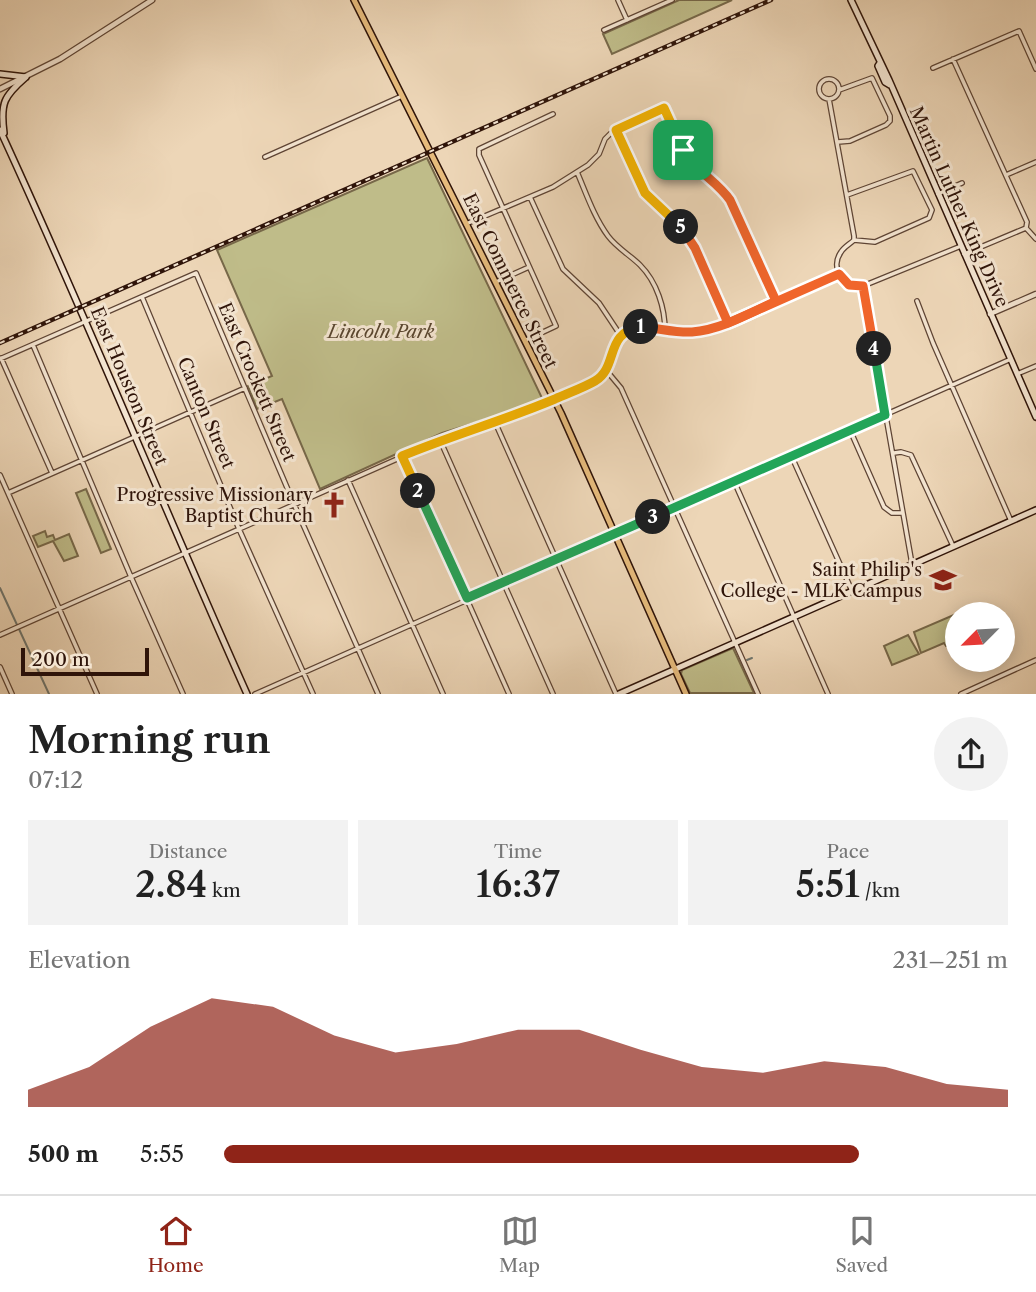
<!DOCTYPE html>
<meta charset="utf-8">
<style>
body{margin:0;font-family:"Libre Caslon Text",serif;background:#f2f2f2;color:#222;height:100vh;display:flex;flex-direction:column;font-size:26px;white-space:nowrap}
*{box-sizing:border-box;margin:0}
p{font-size:23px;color:#767676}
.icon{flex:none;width:38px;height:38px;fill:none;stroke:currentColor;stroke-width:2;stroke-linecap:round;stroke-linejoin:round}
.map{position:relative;height:694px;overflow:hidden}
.side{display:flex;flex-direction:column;background:#fff;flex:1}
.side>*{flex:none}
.needle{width:46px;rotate:246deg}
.tools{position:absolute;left:945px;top:602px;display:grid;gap:14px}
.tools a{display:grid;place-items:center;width:70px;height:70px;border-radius:50%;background:#fff;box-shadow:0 4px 18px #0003;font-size:35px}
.scale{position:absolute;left:21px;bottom:18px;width:128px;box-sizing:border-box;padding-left:7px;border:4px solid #2f1409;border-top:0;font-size:19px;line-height:24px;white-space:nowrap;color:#2f1409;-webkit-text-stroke:5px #f3e4d0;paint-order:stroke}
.pin{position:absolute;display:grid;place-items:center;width:60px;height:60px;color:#fff;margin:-30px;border-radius:14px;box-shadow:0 4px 10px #0006}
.km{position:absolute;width:35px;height:35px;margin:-18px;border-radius:50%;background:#222;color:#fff;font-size:19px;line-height:35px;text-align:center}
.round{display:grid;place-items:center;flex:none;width:74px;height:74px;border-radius:37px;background:#f2f2f2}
.overview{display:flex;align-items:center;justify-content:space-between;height:119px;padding:0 28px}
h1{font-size:38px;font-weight:600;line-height:52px}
.stats{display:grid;grid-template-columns:repeat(3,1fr);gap:10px;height:119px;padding:7px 28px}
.stats div{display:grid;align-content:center;border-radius:0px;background:#f2f2f2;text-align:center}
.stats b{font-size:35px;font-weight:600}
.stats small{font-size:19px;font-weight:400}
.stats p{font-size:19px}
.chart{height:196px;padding:14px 28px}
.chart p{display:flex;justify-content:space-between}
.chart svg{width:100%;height:126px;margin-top:7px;fill:#8f2418;opacity:.7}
ul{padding:0 28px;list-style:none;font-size:23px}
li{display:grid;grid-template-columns:112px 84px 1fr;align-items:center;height:52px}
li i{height:18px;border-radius:9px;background:#8f2418}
.tab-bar{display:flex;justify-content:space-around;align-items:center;height:98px;border-top:2px solid #e0e0e0;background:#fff;font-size:19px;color:#767676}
.tab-bar a{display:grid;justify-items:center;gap:4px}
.tab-bar .selected{color:#8f2418}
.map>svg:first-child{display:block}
</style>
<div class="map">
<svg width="1036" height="694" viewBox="0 0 1036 694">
<rect width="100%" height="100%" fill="#edd6b7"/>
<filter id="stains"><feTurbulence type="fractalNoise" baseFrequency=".00286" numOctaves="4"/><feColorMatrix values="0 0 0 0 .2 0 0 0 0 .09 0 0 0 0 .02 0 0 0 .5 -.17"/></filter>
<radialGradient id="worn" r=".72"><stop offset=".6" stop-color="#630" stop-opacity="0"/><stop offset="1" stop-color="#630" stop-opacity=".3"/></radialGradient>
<path fill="#bfbc89" stroke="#776849" stroke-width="2" d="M679,0H732L612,54L603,34Z
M427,158L542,398L526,407L442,433L320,489L282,399L257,409L248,386L272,376L217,250Z
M86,489L111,549L101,553L76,493Z
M45,531L47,537L53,535L55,540L69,534L78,556L64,561L53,541L38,547L33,536Z
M963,611L965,614H957V641L946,646L944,643L921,653L914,632Z
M908,635L919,654L892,665L884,646Z
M733,648L754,693H690L681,674L682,670Z"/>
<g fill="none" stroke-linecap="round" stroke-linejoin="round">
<path stroke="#6f766f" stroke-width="2" d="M0,588L49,694
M747,660L752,658"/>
<g stroke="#5e4434" stroke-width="6">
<path id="minor" d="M618,0L627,20
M604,30L672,0
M953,59L1027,222L1026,228
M933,68L1019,31L1036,69
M819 89a10 10 0 1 1 20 0a10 10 0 1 1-20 0Z
M829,99L854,236V240C850,244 844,247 841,252C829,269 845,288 863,286L961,246
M616,130L645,193L690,238L728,322
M838,142L850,141L886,125L890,121V116L872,78L839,90
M265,157L402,96
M577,172C586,193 594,217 608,236C617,248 630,255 640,265C657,282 665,308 665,331
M1006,175L1036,162
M938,194L962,183
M847,195L913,171L932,210L929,218L875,242L854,240
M530,197L563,269L599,303L621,336
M466,224L553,187L588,165L599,154L605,139L612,132L664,108L686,156L720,187L734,207L776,301
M1026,228L1036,239
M964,254L1026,228
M496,282L529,267
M863,286L912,564
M142,297L239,529L313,694
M917,301L933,343L1011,521
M526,340L556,326L479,155V149L553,114
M33,345L131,577L183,694
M1,358L52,473
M0,359L196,273L294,504L378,694
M606,370L621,388L758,694
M1017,374L1036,366
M495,422L616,694
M850,430L884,507L892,513H903
M440,440L553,694
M894,453L901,452L911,455L953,546
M791,455L852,591
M403,456L509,694
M0,475L97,694
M348,480L443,694
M734,481L828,694
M8,493L245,388
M0,635L440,440L518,415L588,385L603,374L617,342L631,329L642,327L685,332L709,329L839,274
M0,667L12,694
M255,694L1011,359
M961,694L1036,660"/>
</g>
<g stroke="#5e4434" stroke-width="7">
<path id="tertiary" d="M0,89L60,59L152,0
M990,314L1036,294"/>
</g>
<g stroke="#2f1409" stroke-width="8">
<path id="secondary" d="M851,0L889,80L1036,417
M880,63L878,66L885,82L890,85
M0,74L26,77
M0,130C86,316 163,506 247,694
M4,133C0,103 4,96 26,77
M619,694L1036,510"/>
</g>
<g stroke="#2f1409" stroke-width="8">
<path id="primary" d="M354,0L561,413L686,694"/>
</g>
<use href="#minor" stroke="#f3e4d0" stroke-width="3.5"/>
<use href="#tertiary" stroke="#f3e4d0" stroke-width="4.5"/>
<use href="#secondary" stroke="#f3e4d0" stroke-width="5"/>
<use href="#primary" stroke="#e6bb7c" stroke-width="5"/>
<g stroke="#2f1409" stroke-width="4.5">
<path id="rail" d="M0,343L771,0"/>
</g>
<use href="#rail" stroke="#f3e4d0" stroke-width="2" stroke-dasharray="5" stroke-linecap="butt"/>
</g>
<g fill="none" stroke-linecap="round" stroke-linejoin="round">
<g stroke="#fff" stroke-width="14">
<path id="split-1" d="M641,327C658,328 675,333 692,332C721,330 750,313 776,301L730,200C717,181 694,170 683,150"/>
</g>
<g stroke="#fff" stroke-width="14">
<path id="split-2" d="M418,491L402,456C453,435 505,420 555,399C568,393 583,388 595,381C619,367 604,332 641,327"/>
</g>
<g stroke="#fff" stroke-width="14">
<path id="split-3" d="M418,491L467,598L653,517"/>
</g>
<g stroke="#fff" stroke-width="14">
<path id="split-4" d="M653,517L885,415L874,349"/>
</g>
<g stroke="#fff" stroke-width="14">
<path id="split-5" d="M681,227L695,248L728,323L839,274L849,285L863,286L874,349"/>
</g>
<g stroke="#fff" stroke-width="14">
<path id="split-6" d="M681,227L645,193L616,130L664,108L683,150"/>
</g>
<use href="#split-1" stroke="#f0652b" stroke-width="9"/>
<use href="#split-2" stroke="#f5b400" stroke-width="9"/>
<use href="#split-3" stroke="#22a559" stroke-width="9"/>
<use href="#split-4" stroke="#22a559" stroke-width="9"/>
<use href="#split-5" stroke="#f0652b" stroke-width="9"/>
<use href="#split-6" stroke="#f5b400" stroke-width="9"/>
</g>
<defs>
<g id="church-bare" transform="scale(2.1)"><path d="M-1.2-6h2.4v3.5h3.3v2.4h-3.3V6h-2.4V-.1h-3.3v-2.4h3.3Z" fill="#8f2418" stroke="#f3e4d0" stroke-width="2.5" paint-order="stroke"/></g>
<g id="university-bare" transform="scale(2.1)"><path d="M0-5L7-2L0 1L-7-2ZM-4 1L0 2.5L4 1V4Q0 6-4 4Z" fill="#8f2418" stroke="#f3e4d0" stroke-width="2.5" paint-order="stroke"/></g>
</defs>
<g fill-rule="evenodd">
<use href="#church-bare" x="334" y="505"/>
<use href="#university-bare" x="943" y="580"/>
</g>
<g text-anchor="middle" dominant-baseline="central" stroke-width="6" stroke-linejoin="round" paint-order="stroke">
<g font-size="18" fill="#2f1409" stroke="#f3e4d0">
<text transform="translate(959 207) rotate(66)">Martin Luther King Drive</text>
<text transform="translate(510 281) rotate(64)">East Commerce Street</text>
<text transform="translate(257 382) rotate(67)">East Crockett Street</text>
<text transform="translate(129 386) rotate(67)">East Houston Street</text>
<text transform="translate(206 413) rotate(67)">Canton Street</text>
</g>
<g font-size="18" font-style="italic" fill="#5a462f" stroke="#f3e4d0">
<text x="381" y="332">Lincoln Park</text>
</g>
<g font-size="18" fill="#2f1409" stroke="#f3e4d0" text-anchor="end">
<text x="313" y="495">Progressive Missionary<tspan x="313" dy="21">Baptist Church</tspan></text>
<text x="922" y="570">Saint Philip's<tspan x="922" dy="21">College - MLK Campus</tspan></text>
</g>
</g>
<rect width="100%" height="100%" filter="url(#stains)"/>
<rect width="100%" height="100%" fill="url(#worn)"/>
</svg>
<div class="tools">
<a><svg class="needle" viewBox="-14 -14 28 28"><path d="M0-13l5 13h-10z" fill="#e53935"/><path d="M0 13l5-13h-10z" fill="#767676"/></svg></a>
</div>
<div class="scale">200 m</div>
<div class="pin" style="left:683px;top:150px;background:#1e9e55"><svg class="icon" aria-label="arrive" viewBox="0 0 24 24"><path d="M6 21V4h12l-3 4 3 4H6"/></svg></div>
<b class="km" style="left:641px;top:327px">1</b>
<b class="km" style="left:418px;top:491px">2</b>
<b class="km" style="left:653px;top:517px">3</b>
<b class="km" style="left:874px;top:349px">4</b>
<b class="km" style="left:681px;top:227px">5</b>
</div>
<section class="side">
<div class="overview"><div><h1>Morning run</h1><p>07:12</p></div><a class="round"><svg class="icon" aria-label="share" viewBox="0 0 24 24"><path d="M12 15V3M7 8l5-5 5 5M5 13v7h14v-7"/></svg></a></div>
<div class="stats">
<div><p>Distance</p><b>2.84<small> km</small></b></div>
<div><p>Time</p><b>16:37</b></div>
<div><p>Pace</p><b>5:51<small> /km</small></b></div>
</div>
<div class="chart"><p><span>Elevation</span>231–251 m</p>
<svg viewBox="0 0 160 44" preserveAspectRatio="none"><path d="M0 44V38L10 30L20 16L30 6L40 9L50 19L60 25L70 22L80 17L90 17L100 24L110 30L120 32L130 28L140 30L150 36L160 38V44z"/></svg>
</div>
<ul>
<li><b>500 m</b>5:55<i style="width:81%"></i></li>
</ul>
</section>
<nav class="tab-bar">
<a class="selected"><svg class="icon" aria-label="home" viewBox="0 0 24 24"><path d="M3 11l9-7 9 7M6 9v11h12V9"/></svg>Home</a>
<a><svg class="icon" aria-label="map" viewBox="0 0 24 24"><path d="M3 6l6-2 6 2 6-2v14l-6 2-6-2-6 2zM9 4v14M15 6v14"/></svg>Map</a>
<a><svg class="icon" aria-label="saved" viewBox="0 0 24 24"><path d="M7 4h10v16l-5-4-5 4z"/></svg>Saved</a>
</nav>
